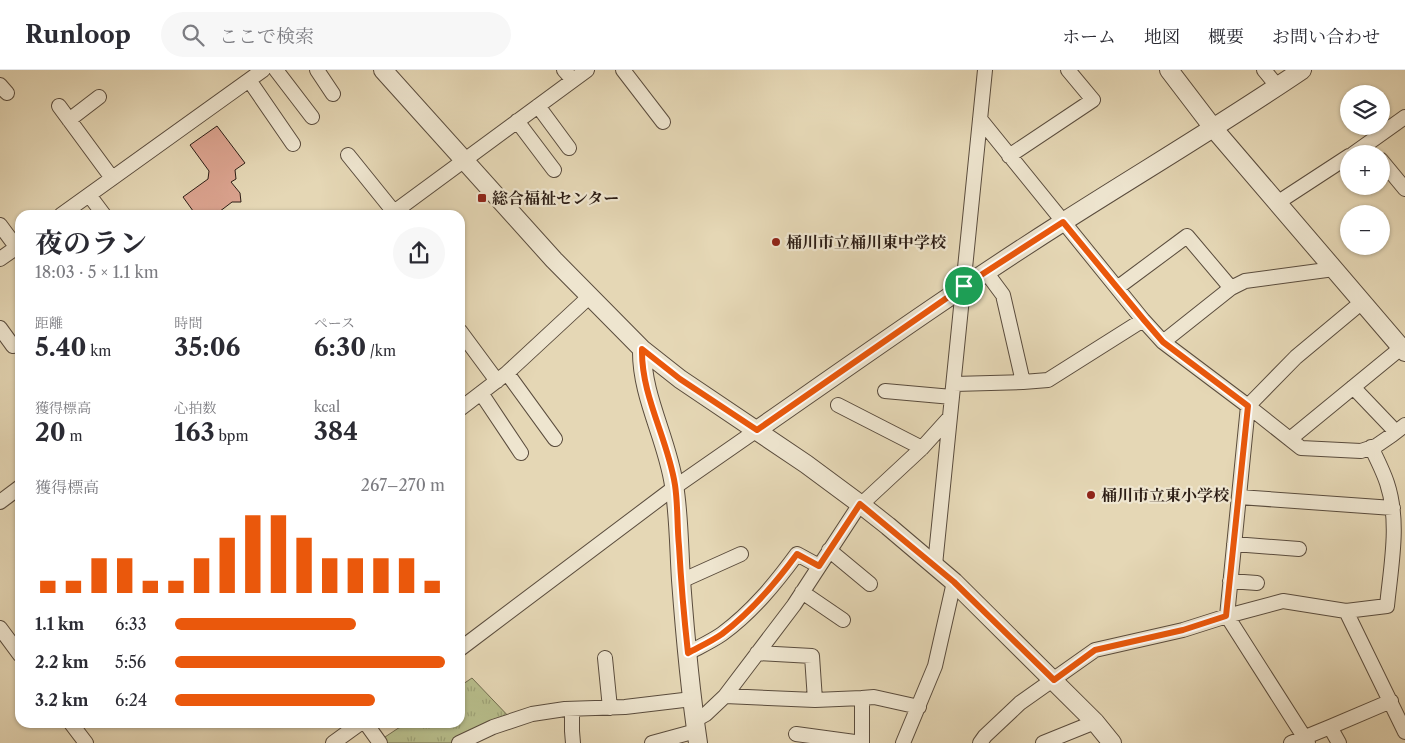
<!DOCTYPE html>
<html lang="ja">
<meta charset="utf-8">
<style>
body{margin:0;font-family:"Libre Caslon Text","Noto Serif JP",serif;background:#f7f7f7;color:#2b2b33;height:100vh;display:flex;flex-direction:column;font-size:19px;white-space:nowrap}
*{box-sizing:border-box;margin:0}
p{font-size:16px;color:#7c7c81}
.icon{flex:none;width:28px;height:28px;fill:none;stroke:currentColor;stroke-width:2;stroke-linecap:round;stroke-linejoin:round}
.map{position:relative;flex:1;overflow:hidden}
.sheet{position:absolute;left:15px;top:140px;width:450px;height:518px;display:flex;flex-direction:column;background:#fff;border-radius:15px;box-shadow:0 1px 4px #0004}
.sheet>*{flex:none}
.controls{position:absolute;left:1340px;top:15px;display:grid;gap:10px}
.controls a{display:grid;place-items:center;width:50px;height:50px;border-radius:50%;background:#fff;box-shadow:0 1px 4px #0004;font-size:25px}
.pin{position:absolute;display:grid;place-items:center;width:42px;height:42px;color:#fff;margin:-21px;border:2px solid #fff;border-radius:50%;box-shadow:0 1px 5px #0007}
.round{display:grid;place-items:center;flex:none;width:52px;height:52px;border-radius:26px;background:#f7f7f7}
.overview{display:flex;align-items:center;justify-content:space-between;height:85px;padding:0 20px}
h1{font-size:28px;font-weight:700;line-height:38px}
.metrics{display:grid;grid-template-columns:repeat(3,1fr);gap:8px;height:85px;padding:5px 20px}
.metrics div{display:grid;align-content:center}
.metrics b{font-size:25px;font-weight:700}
.metrics small{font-size:14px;font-weight:400}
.metrics p{font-size:14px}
.chart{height:140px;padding:10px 20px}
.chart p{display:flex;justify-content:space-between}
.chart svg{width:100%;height:90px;margin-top:5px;stroke:#ea580c;stroke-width:6}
ul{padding:0 20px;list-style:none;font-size:16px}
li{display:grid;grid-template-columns:80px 60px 1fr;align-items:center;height:38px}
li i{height:12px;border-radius:6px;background:#ea580c}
header{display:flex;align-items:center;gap:30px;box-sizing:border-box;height:70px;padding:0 25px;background:#fff;border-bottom:1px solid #e1e1e2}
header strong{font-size:24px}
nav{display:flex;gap:28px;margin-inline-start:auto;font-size:18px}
.search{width:350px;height:45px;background:#f7f7f7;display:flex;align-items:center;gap:12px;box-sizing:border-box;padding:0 18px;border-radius:28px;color:#7c7c81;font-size:19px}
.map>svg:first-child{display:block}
</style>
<header>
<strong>Runloop</strong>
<div class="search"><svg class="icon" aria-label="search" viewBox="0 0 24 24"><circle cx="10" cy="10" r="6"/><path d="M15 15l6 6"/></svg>ここで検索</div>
<nav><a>ホーム</a><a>地図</a><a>概要</a><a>お問い合わせ</a></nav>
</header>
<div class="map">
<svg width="1405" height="673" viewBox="0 0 1405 673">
<defs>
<pattern id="grass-tufts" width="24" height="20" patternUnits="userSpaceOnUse" patternTransform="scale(1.25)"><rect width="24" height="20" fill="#b7bd8b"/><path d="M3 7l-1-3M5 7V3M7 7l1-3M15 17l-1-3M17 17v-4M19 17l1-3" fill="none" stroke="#9ea277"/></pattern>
</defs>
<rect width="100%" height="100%" fill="#e5d7b5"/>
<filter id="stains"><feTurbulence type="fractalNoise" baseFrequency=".004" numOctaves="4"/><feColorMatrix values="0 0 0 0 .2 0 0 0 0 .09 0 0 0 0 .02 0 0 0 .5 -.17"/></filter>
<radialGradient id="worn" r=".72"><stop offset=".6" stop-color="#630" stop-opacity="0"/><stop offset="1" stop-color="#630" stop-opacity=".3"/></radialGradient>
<path fill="url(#grass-tufts)" stroke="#726d50" d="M472,608L513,651L460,673H380L379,671L406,653L460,652V616Z"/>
<path fill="#dba38f" stroke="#2c1d15" d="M217,56L245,93L235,100L236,109L231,112L240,123L241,132H232L215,145H196L183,127L208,109L209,101L190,75Z"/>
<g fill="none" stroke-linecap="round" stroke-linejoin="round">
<g stroke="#5a4c3d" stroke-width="16">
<path id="minor" d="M276,0L312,47
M317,0L333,24
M564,0L573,10
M623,0L663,52
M1264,0L1278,17
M249,10L293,74
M0,15L7,23
M59,36L112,108
M538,36L569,78
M980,49L1143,250L1163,272L1248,336L1301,378L1361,381L1376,376L1392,365L1405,355
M69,50L99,27
M517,51L554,100
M1353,84L1405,47
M348,85L394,142
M1009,86L1093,30L1068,0
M1381,90L1405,119
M89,125L104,145
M1277,133L1349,86
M61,145L263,0
M390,145L587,0
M0,155L20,182
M0,189L20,175
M986,202L1003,225L1023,312
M1117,218L1187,166L1231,218
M0,258L13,276
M460,261L497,311
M1163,272L1231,218L1245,211L1334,199
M507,303L555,369
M954,314L1023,312L1048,310L1143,250
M1353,317L1396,362
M885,321L952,327
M481,323L521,383
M838,335L922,378
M460,339L507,303L589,227
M1290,369L1401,278
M1239,427L1393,438
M0,432L20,417
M1234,474L1299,479
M829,480L870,514
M935,495L985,0
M681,511L741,484
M1230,511L1257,513
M802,522L843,550
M1346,541L1387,536C1391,495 1400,452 1387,413C1383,401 1377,389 1371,377
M0,558L20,585
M460,579L675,417L757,360
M688,583C699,577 712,571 722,564C752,542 775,514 797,484L819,496
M757,583L812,586L815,630
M605,588L610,638
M725,626L815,630L862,628
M572,639V661L573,673
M695,650L706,644L725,626L794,535L860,434L867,429L922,378L950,347
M70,652L86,673
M365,652L380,673
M1330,657L1339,673
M796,664L862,673
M333,673L362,652
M459,673L493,657L532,644L565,639L625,637L692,629
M652,673L696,661
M862,673V628L874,627L919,637
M903,673L935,596L954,512
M980,673L985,666L1020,633L1095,580L1183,560L1227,546L1283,531L1346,541L1405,662
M1043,673L1095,652
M1291,673L1330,657L1391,631
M1308,673L1227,546L1248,336L1296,287L1362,232"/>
</g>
<g stroke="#5a4c3d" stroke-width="20">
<path id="tertiary" d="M383,0L554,190L642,279L680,309L806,394L860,434L888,456L954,512L1095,652L1112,673
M1169,0L1214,59L1405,282
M642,279C641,326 667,368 674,415C679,445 679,479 681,510C685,564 690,619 698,673
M757,360C859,289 959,218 1063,152C1143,101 1224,53 1302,0"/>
</g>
<use href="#minor" stroke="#eee5cf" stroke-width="14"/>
<use href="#tertiary" stroke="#eee5cf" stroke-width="18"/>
</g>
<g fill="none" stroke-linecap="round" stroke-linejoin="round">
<g stroke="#fff" stroke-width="10">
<path id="route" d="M1063,152L1144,250L1163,272L1248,336L1226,546L1183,560L1095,580L1054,610L954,512L860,434L819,496L797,484C775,514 752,541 722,564C712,571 699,577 688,583C684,547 681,512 679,476C677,456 678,435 675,415C668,369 641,326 642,279L680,309L757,360L964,216Z"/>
</g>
<use href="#route" stroke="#ea580c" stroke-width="6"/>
</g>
<g fill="#8f2418" stroke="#eee5cf" stroke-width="2">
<rect x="477" y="123" width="10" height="10" rx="2.5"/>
<circle cx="776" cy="172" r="5"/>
<circle cx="1091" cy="425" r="5"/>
</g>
<g text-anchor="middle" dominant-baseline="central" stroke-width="4.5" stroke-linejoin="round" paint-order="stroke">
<g font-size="16" font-weight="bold" fill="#2c1d15" stroke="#eee5cf" text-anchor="start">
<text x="492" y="128">総合福祉センター</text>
<text x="786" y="172">桶川市立桶川東中学校</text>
<text x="1101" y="425">桶川市立東小学校</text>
</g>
</g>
<rect width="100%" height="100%" filter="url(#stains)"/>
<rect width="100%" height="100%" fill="url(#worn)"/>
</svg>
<div class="controls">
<a><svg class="icon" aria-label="layers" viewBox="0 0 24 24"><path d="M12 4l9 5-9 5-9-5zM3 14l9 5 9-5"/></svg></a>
<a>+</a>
<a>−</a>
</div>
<div class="pin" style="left:964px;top:216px;background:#1e9e55"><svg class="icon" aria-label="arrive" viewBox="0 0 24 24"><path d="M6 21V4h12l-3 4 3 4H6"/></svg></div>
<section class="sheet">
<div class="overview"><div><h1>夜のラン</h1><p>18:03 · 5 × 1.1 km</p></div><a class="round"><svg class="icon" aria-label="share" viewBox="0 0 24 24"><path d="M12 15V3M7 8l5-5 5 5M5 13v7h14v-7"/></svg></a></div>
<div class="metrics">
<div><p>距離</p><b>5.40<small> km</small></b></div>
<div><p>時間</p><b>35:06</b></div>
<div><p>ペース</p><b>6:30<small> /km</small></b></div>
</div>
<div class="metrics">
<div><p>獲得標高</p><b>20<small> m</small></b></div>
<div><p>心拍数</p><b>163<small> bpm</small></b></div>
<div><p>kcal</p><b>384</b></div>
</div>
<div class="chart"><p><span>獲得標高</span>267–270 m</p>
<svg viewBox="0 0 160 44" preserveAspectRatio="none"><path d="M5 44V38M15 44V38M25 44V27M35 44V27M45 44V38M55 44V38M65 44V27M75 44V17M85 44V6M95 44V6M105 44V17M115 44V27M125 44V27M135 44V27M145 44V27M155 44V38"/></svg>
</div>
<ul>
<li><b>1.1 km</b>6:33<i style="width:67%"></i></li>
<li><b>2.2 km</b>5:56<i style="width:100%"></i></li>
<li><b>3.2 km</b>6:24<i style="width:74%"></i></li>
</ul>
</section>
</div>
